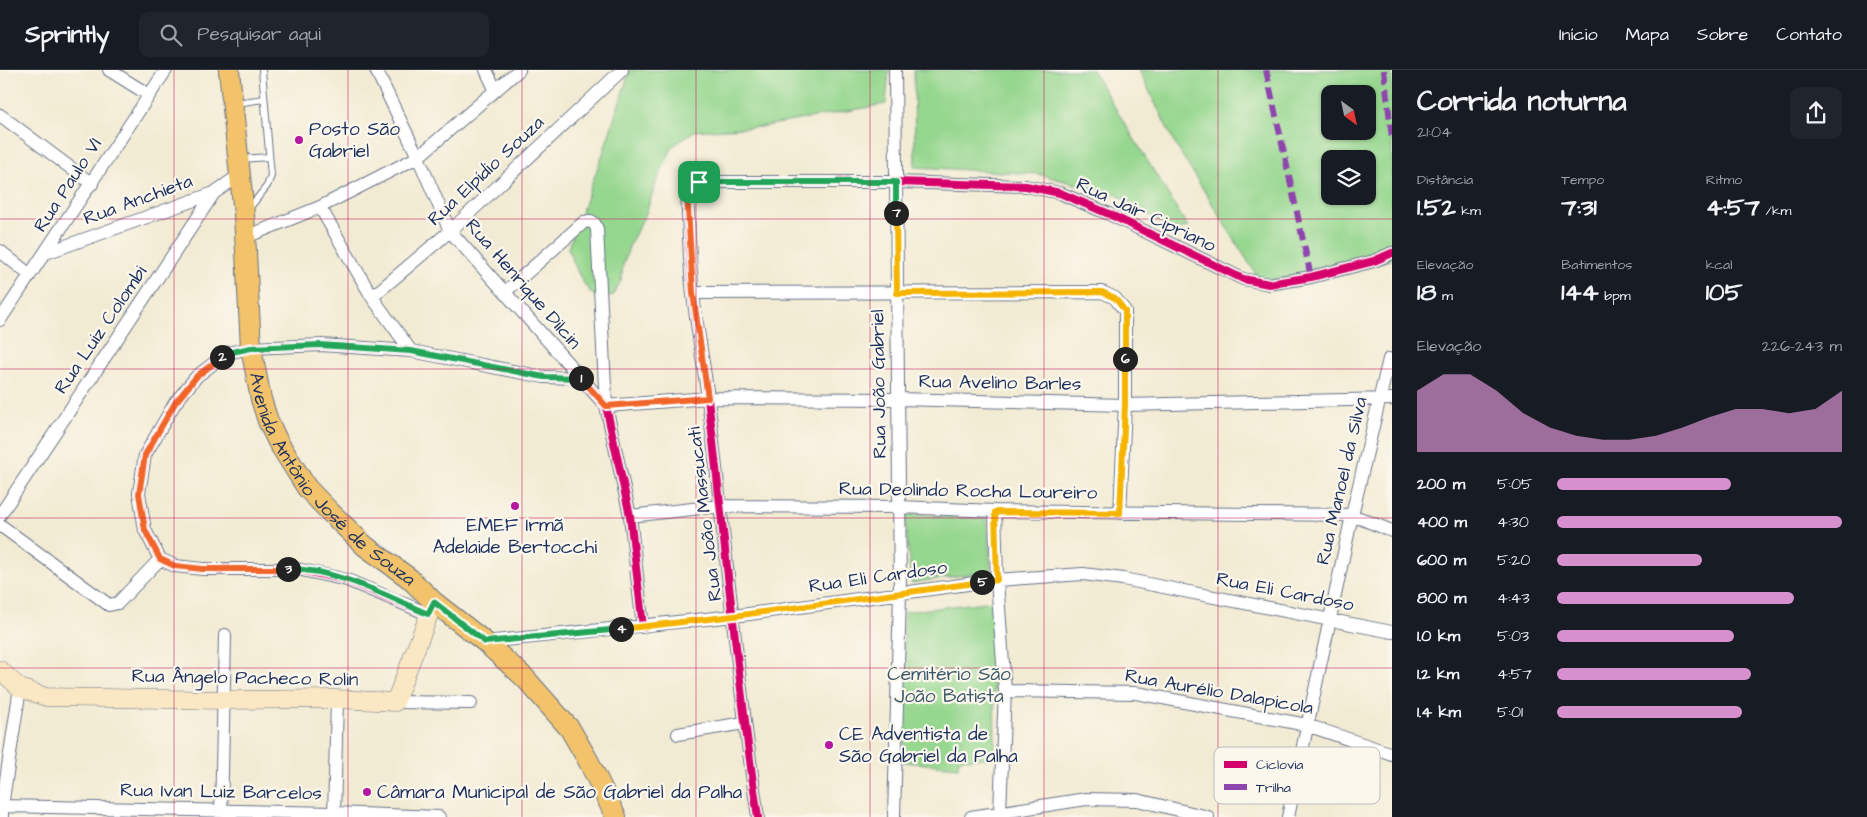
<!DOCTYPE html>
<html lang="pt">
<meta charset="utf-8">
<style>
body{margin:0;font-family:"Architects Daughter",sans-serif;background:#20242c;color:#f1f3f6;height:100vh;display:flex;flex-direction:column;font-size:19px;white-space:nowrap}
*{box-sizing:border-box;margin:0}
p{font-size:16px;color:#9ea1a6}
.icon{flex:none;width:28px;height:28px;fill:none;stroke:currentColor;stroke-width:2;stroke-linecap:round;stroke-linejoin:round}
.map{position:relative;flex:1;overflow:hidden}
.drawer{display:flex;flex-direction:column;background:#171b24;width:475px}
.drawer>*{flex:none}
.needle{width:32px;rotate:147deg}
.tools{position:absolute;left:1321px;top:15px;display:grid;gap:10px}
.tools a{display:grid;place-items:center;width:55px;height:55px;border-radius:10px;background:#171b24;box-shadow:0 1px 4px #0004;font-size:25px}
.pin{position:absolute;display:grid;place-items:center;width:42px;height:42px;color:#fff;margin:-21px;border-radius:10px;box-shadow:0 2px 8px #0006}
.km{position:absolute;width:25px;height:25px;margin:-12px;border-radius:50%;background:#222;color:#fff;font-size:14px;line-height:25px;text-align:center}
.round{display:grid;place-items:center;flex:none;width:52px;height:52px;border-radius:10px;background:#20242c}
.head{display:flex;align-items:center;justify-content:space-between;height:85px;padding:0 25px}
h1{font-size:28px;font-weight:700;line-height:38px}
.figures{display:grid;grid-template-columns:repeat(3,1fr);gap:8px;height:85px;padding:5px 25px}
.figures div{display:grid;align-content:center}
.figures b{font-size:25px;font-weight:700}
.figures small{font-size:14px;font-weight:400}
.figures p{font-size:14px}
.chart{height:140px;padding:10px 25px}
.chart p{display:flex;justify-content:space-between}
.chart svg{width:100%;height:90px;margin-top:5px;fill:#d690ce;opacity:.7}
ul{padding:0 25px;list-style:none;font-size:16px}
li{display:grid;grid-template-columns:80px 60px 1fr;align-items:center;height:38px}
li i{height:12px;border-radius:6px;background:#d690ce}
header{display:flex;align-items:center;gap:30px;box-sizing:border-box;height:70px;padding:0 25px;background:#171b24;border-bottom:1px solid #363941}
header strong{font-size:24px}
nav{display:flex;gap:28px;margin-inline-start:auto;font-size:18px}
.search{width:350px;height:45px;background:#20242c;display:flex;align-items:center;gap:12px;box-sizing:border-box;padding:0 18px;border-radius:10px;color:#9ea1a6;font-size:19px}
main{display:flex;flex:1;min-height:0}
.map>svg:first-child{display:block}
</style>
<header>
<strong>Sprintly</strong>
<div class="search"><svg class="icon" aria-label="search" viewBox="0 0 24 24"><circle cx="10" cy="10" r="6"/><path d="M15 15l6 6"/></svg>Pesquisar aqui</div>
<nav><a>Início</a><a>Mapa</a><a>Sobre</a><a>Contato</a></nav>
</header>
<main>
<div class="map">
<svg width="1392" height="747" viewBox="0 0 1392 747">
<rect width="100%" height="100%" fill="#fbf7ec"/>
<filter id="ink" filterUnits="userSpaceOnUse"><feTurbulence type="fractalNoise" baseFrequency=".02" numOctaves="2"/><feDisplacementMap in="SourceGraphic" scale="10" xChannelSelector="R" yChannelSelector="G"/><feConvolveMatrix kernelMatrix="1 2 1 2 8 2 1 2 1" color-interpolation-filters="sRGB"/></filter>
<filter id="wash" filterUnits="userSpaceOnUse"><feTurbulence type="fractalNoise" baseFrequency=".0096" numOctaves="4" result="noise"/><feDisplacementMap in="SourceGraphic" scale="20" xChannelSelector="R" yChannelSelector="G"/><feGaussianBlur stdDeviation="1.12" result="paint"/><feColorMatrix in="noise" values="0 0 0 0 0 0 0 0 0 0 0 0 0 0 0 0 0 1.4 0 .05"/><feComposite in="paint" operator="in"/></filter>
<g filter="url(#wash)">
<rect width="100%" height="100%" fill="#f2ebd3"/>
<path fill="#96d78f" stroke="#588376" fill-rule="evenodd" d="M630,0H889L886,34L760,57L694,61L673,76L657,110L646,143L630,174L623,195L621,211L613,225L600,231C581,215 577,201 568,178L602,86Z
M914,0H1092L1188,157L1173,160L1117,125L1038,104L915,97Z
M1139,0H1392V190L1337,201L1260,211L1175,74ZM1330,24H1368V61H1330ZM1330,89H1368V126H1330Z
M905,444L987,449L991,501L911,513Z
M993,531L995,688L959,689L958,697L904,692V542Z"/>
</g>
<g filter="url(#ink)">
<g fill="none" stroke-linecap="round" stroke-linejoin="round">
<g stroke="#667187" stroke-width="8">
<path id="lane" d="M236,33L264,29
M241,89L269,87
M247,141L267,116L271,106L262,0"/>
</g>
<g stroke="#667187" stroke-width="14">
<path id="street" d="M109,0L149,25
M376,0L418,87L450,161L581,308
M486,0L495,19
M0,45L92,114
M320,137L372,227L411,281
M246,167L320,137L418,87L519,0
M0,181L30,205
M46,183L214,123
M505,222L584,152L591,151L594,153L597,159L606,336L708,328L898,329L1125,335L1392,329
M693,223L1102,222L1115,228L1125,241V335L1120,443
M372,227L450,161L622,0
M0,250L166,0
M995,441L997,510L1005,621L1000,741
M0,445L214,123L241,104
M630,446L719,436L899,437L995,441L1352,445L1392,461
M0,455L109,535L118,533L160,489
M428,544L347,510L297,499H203L175,496L160,489L145,460L139,423L145,385L175,333L197,306L227,283L251,278L321,275L411,281L544,307L581,308L606,336L630,446L643,557
M485,572L734,546L997,510L1083,504L1123,509L1392,562
M1005,621L1136,623L1307,655L1392,684
M395,632L471,633
M678,664L744,653
M2,736L334,743L439,747
M2,747V736L20,618
M221,747L225,565
M334,747L337,629
M758,747C737,608 725,469 708,329C704,294 697,260 693,224C689,191 689,156 687,122L693,115L699,112H896L1026,116L1060,123L1109,144L1243,209L1269,214L1311,207L1374,191L1392,183
M894,747L900,523L895,0
M971,747L1086,729L1137,730L1208,747
M1288,747L1352,445L1389,289"/>
</g>
<g stroke="#667187" stroke-width="19">
<path id="secondary" d="M0,600L20,618L46,627L224,630L337,629L395,632L434,532"/>
</g>
<g stroke="#667187" stroke-width="22">
<g id="primary">
<path id="s1" d="M229,0L244,144L251,278L261,329L268,351L278,372L307,418L329,441L365,476L409,508L434,532L485,572L525,608L570,659L589,692L616,747"/>
</g>
</g>
<use href="#lane" stroke="#fff" stroke-width="6"/>
<use href="#street" stroke="#fff" stroke-width="12"/>
<use href="#secondary" stroke="#fae7c3" stroke-width="18"/>
<use href="#primary" stroke="#f2c36a" stroke-width="20"/>
<path stroke="#8e44ad" stroke-width="6" stroke-dasharray="12 6" stroke-linecap="butt" d="M1266,0L1311,207
M1384,0L1392,68"/>
<g stroke="#fbf7ec" stroke-width="11">
<path id="cycleway" d="M428,544L347,510L297,499H203L175,496L160,489L145,460L139,423L145,385L175,333L197,306L227,283L251,278L321,275L411,281L544,307L581,308L606,336L630,446L643,557
M758,747C737,608 725,469 708,329C704,294 697,260 693,224C689,191 689,156 687,122L693,115L699,112H896L1026,116L1060,123L1109,144L1243,209L1269,214L1311,207L1374,191L1392,183"/>
</g>
<use href="#cycleway" stroke="#d6006c" stroke-width="8"/>
</g>
</g>
<g fill="none" stroke-linecap="round" stroke-linejoin="round" filter="url(#ink)">
<g stroke="#fff" stroke-width="10">
<path id="split-1" d="M581,308L606,336L708,328L693,223L687,122L694,115L699,112"/>
</g>
<g stroke="#fff" stroke-width="10">
<path id="split-2" d="M222,287L227,283L251,278L320,275L411,281L544,307L581,308"/>
</g>
<g stroke="#fff" stroke-width="10">
<path id="split-3" d="M222,287L197,306L175,333L145,385L139,424L145,460L160,489L175,496L203,499H288"/>
</g>
<g stroke="#fff" stroke-width="10">
<path id="split-4" d="M288,499C337,499 384,525 428,544L434,532L485,572L621,559"/>
</g>
<g stroke="#fff" stroke-width="10">
<path id="split-5" d="M621,559L734,546L982,512"/>
</g>
<g stroke="#fff" stroke-width="10">
<path id="split-6" d="M982,512L997,510L995,442L1120,443L1125,335V289"/>
</g>
<g stroke="#fff" stroke-width="10">
<path id="split-7" d="M896,143L897,223L1102,222L1115,228L1125,241V289"/>
</g>
<g stroke="#fff" stroke-width="10">
<path id="split-8" d="M699,112H896V143"/>
</g>
<use href="#split-1" stroke="#f0652b" stroke-width="6"/>
<use href="#split-2" stroke="#22a559" stroke-width="6"/>
<use href="#split-3" stroke="#f0652b" stroke-width="6"/>
<use href="#split-4" stroke="#22a559" stroke-width="6"/>
<use href="#split-5" stroke="#f5b400" stroke-width="6"/>
<use href="#split-6" stroke="#f5b400" stroke-width="6"/>
<use href="#split-7" stroke="#f5b400" stroke-width="6"/>
<use href="#split-8" stroke="#22a559" stroke-width="6"/>
</g>
<path fill="none" stroke="#c2185b" stroke-width="1" stroke-opacity="0.55" d="M174,0V747M348,0V747M522,0V747M696,0V747M870,0V747M1044,0V747M1218,0V747M0,149H1392M0,299H1392M0,448H1392M0,598H1392"/>
<g fill="#b5179e" stroke="#fbf7ec" stroke-width="2">
<circle cx="299" cy="70" r="5"/>
<circle cx="515" cy="436" r="5"/>
<circle cx="829" cy="675" r="5"/>
<circle cx="367" cy="722" r="5"/>
</g>
<g text-anchor="middle" dominant-baseline="central" stroke-width="4.5" stroke-linejoin="round" paint-order="stroke">
<g font-size="19" fill="#1b2f5e" stroke="#fbf7ec" text-anchor="start">
<text x="309" y="59">Posto São<tspan x="309" dy="22">Gabriel</tspan></text>
<text x="515" y="455" text-anchor="middle">EMEF Irmã<tspan x="515" dy="22">Adelaide Bertocchi</tspan></text>
<text x="839" y="664">CE Adventista de<tspan x="839" dy="22">São Gabriel da Palha</tspan></text>
<text x="377" y="722">Câmara Municipal de São Gabriel da Palha</text>
</g>
<g font-size="19" fill="#1b2f5e" stroke="#fbf7ec">
<text transform="translate(486 101) rotate(-43)">Rua Elpídio Souza</text>
<text transform="translate(68 115) rotate(-57)">Rua Paulo VI</text>
<text transform="translate(138 130) rotate(-20)">Rua Anchieta</text>
<text transform="translate(1146 145) rotate(25)">Rua Jair Cipriano</text>
<text transform="translate(523 214) rotate(49)">Rua Henrique Dilcin</text>
<text transform="translate(101 260) rotate(-56)">Rua Luiz Colombi</text>
<text transform="translate(1000 313) rotate(1)">Rua Avelino Barles</text>
<text transform="translate(879 314) rotate(-91)">Rua João Gabriel</text>
<text stroke="none"><textPath href="#s1" startOffset="439">Avenida Antônio José de Souza</textPath></text>
<text transform="translate(1342 411) rotate(-77)">Rua Manoel da Silva</text>
<text transform="translate(968 421) rotate(1)">Rua Deolindo Rocha Loureiro</text>
<text transform="translate(705 444) rotate(-97)">Rua João Massucati</text>
<text transform="translate(878 507) rotate(-8)">Rua Eli Cardoso</text>
<text transform="translate(1285 522) rotate(11)">Rua Eli Cardoso</text>
<text transform="translate(245 608) rotate(1)">Rua Ângelo Pacheco Rolin</text>
<text transform="translate(1219 622) rotate(10)">Rua Aurélio Dalapicola</text>
<text transform="translate(221 722) rotate(1)">Rua Ivan Luiz Barcelos</text>
</g>
<g font-size="19" fill="#3a596a" stroke="#fbf7ec">
<text x="949" y="604">Cemitério São<tspan x="949" dy="22">João Batista</tspan></text>
</g>
</g>
<rect x="1214" y="677" width="166" height="57" rx="8" fill="#fbf7ec" stroke="#b8bbc1" stroke-width="1"/>
<rect x="1224" y="691" width="23" height="7" fill="#d6006c"/>
<rect x="1224" y="714" width="23" height="6" fill="#8e44ad"/>
<g font-size="14" fill="#1b2f5e">
<text x="1256" y="699">Ciclovia</text>
<text x="1256" y="722">Trilha</text>
</g>
</svg>
<div class="tools">
<a><svg class="needle" viewBox="-14 -14 28 28"><path d="M0-13l5 13h-10z" fill="#e53935"/><path d="M0 13l5-13h-10z" fill="#9ea1a6"/></svg></a>
<a><svg class="icon" aria-label="layers" viewBox="0 0 24 24"><path d="M12 4l9 5-9 5-9-5zM3 14l9 5 9-5"/></svg></a>
</div>
<div class="pin" style="left:699px;top:112px;background:#1e9e55"><svg class="icon" aria-label="arrive" viewBox="0 0 24 24"><path d="M6 21V4h12l-3 4 3 4H6"/></svg></div>
<b class="km" style="left:581px;top:308px">1</b>
<b class="km" style="left:222px;top:287px">2</b>
<b class="km" style="left:288px;top:499px">3</b>
<b class="km" style="left:621px;top:559px">4</b>
<b class="km" style="left:982px;top:512px">5</b>
<b class="km" style="left:1125px;top:289px">6</b>
<b class="km" style="left:896px;top:143px">7</b>
</div>
<section class="drawer">
<div class="head"><div><h1>Corrida noturna</h1><p>21:04</p></div><a class="round"><svg class="icon" aria-label="share" viewBox="0 0 24 24"><path d="M12 15V3M7 8l5-5 5 5M5 13v7h14v-7"/></svg></a></div>
<div class="figures">
<div><p>Distância</p><b>1.52<small> km</small></b></div>
<div><p>Tempo</p><b>7:31</b></div>
<div><p>Ritmo</p><b>4:57<small> /km</small></b></div>
</div>
<div class="figures">
<div><p>Elevação</p><b>18<small> m</small></b></div>
<div><p>Batimentos</p><b>144<small> bpm</small></b></div>
<div><p>kcal</p><b>105</b></div>
</div>
<div class="chart"><p><span>Elevação</span>226–243 m</p>
<svg viewBox="0 0 160 44" preserveAspectRatio="none"><path d="M0 44V14L10 6L20 6L30 14L40 25L50 32L60 36L70 38L80 38L90 36L100 32L110 27L120 23L130 23L140 25L150 23L160 14V44z"/></svg>
</div>
<ul>
<li><b>200 m</b>5:05<i style="width:61%"></i></li>
<li><b>400 m</b>4:30<i style="width:100%"></i></li>
<li><b>600 m</b>5:20<i style="width:51%"></i></li>
<li><b>800 m</b>4:43<i style="width:83%"></i></li>
<li><b>1.0 km</b>5:03<i style="width:62%"></i></li>
<li><b>1.2 km</b>4:57<i style="width:68%"></i></li>
<li><b>1.4 km</b>5:01<i style="width:65%"></i></li>
</ul>
</section>
</main>
